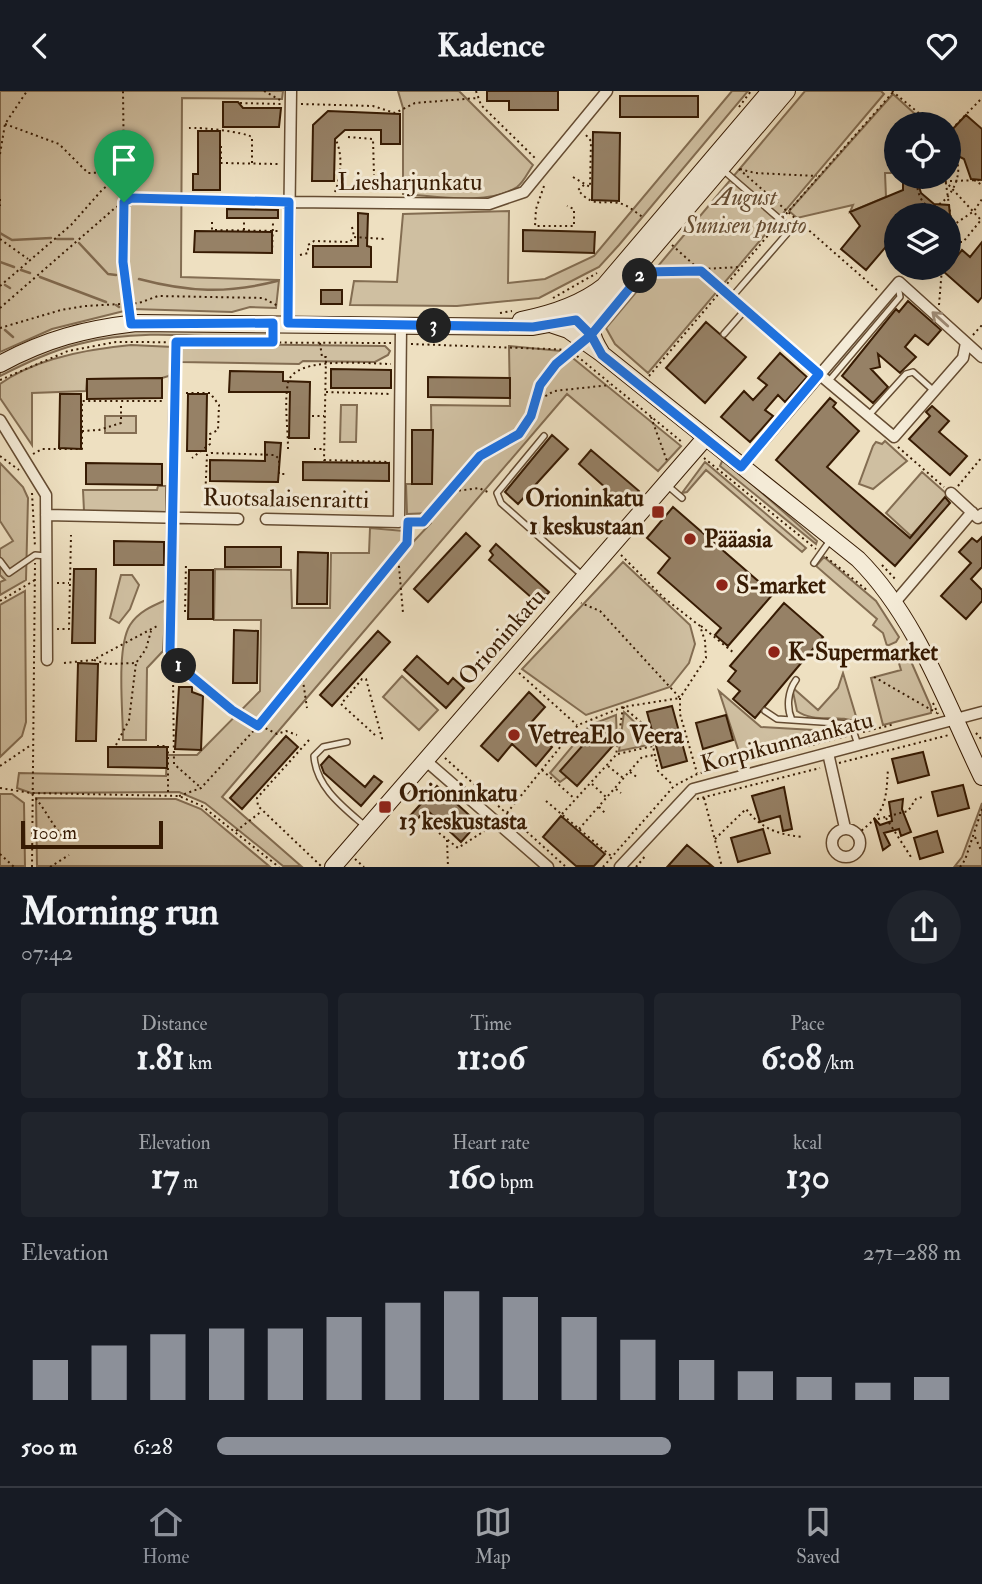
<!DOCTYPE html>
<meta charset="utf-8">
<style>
body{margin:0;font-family:"IM FELL Double Pica",serif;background:#20242c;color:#f1f3f6;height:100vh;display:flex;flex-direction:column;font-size:26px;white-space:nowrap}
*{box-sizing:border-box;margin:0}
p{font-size:23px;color:#9ea1a6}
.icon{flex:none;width:38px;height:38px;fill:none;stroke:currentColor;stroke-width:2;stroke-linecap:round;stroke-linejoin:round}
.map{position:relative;height:776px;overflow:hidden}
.sheet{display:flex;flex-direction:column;background:#171b24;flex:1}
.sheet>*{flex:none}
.controls{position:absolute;left:884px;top:21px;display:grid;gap:14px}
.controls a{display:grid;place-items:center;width:77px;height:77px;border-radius:50%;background:#171b24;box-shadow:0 7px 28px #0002;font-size:35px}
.scale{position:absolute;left:21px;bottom:18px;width:142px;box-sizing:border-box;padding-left:7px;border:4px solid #371b03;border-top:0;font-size:19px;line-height:24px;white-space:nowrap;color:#371b03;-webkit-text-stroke:5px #f4ebd7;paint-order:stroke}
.pin{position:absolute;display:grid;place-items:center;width:60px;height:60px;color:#fff;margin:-72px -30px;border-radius:50% 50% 50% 0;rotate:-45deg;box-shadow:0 0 7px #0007}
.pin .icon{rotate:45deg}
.km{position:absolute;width:35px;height:35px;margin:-18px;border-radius:50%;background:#222;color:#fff;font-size:19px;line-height:35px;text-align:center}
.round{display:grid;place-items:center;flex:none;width:74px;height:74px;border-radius:37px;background:#20242c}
.summary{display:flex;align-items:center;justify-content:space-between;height:119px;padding:0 21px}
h1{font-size:38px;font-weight:700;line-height:52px}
.figures{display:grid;grid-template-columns:repeat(3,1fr);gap:10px;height:119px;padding:7px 21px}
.figures div{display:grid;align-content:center;border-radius:7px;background:#20242c;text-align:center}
.figures b{font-size:35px;font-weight:700}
.figures small{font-size:19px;font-weight:400}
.figures p{font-size:19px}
.chart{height:196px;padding:14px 21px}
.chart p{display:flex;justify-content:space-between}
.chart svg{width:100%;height:126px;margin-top:7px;stroke:#8c9099;stroke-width:6}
ul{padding:0 21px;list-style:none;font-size:23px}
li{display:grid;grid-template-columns:112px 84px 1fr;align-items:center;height:52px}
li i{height:18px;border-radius:9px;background:#8c9099}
header{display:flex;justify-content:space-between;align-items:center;height:91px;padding:0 21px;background:#171b24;font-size:32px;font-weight:700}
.dock{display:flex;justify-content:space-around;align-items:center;height:98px;border-top:2px solid #363941;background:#171b24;font-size:19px;color:#9ea1a6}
.dock a{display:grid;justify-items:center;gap:4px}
.dock .current{color:#8c9099}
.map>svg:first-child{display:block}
</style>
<header><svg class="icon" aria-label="back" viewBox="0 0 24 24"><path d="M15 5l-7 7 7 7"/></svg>Kadence<svg class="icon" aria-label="heart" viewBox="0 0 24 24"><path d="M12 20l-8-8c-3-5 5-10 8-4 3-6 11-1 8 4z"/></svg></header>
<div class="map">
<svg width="982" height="776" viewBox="0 0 982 776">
<rect width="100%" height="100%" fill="#eee0c1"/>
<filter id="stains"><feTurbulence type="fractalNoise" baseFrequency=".00286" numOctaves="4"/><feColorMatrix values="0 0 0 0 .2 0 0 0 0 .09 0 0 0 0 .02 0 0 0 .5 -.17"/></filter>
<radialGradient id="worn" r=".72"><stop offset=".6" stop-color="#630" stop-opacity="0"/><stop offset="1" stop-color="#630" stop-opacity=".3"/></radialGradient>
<path fill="#cfbfa1" stroke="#836d52" stroke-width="2" d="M0,0H283L282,8L182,7L181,186L279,189L276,217L250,216L232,221L132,218L52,238L0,261Z
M398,0H459L533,74C528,81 524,91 517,96C487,115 437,105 403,103V17Z
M732,0H748L619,154L599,176L587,182L539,207L457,215L350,214L354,190L397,191L403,123L509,120L508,192L545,188L594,165Z
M805,0H881L884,3L648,282L615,253L606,237Z
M893,3L926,33H896V75L891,82H885L886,106L850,121L853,114L797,127L789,120Z
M132,237L271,239L269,246L261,248C203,246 137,237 79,253C51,260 26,272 0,285V279L80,244Z
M207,253L385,255L390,260L388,264L375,271L303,270L299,273L180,271L181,254Z
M131,254L173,256L172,284L162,287L87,288L86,300L32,302V354L0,307V293C36,267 88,258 131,254Z
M509,255L572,261L569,264L681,355L658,380L567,303L222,706L301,775H283L205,712L179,701L31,702L17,697L19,682L166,685L167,664H197L260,600L261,529H214L215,478L291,479L292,517H330L331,462H369L370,437L404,440L414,450L431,432L430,422L407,423L406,393H432L431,314L510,315Z
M341,314H357L356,351H340Z
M105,325H136V342H105Z
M885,350L907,370L873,398L859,393L873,355L876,351L882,353Z
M723,368L817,450L816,453L720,375Z
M705,371L806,457L802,461L706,379L687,401L682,402Z
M0,372L23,396L28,407L26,489L0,504V491L5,489L0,484V458L13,450L0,430Z
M922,381L948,404L911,445L886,422Z
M158,395H166V421L84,420L83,399H157Z
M824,466L876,510L899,546L896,551L887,555L883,542L873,534L877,528L816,475Z
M623,471L690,534L695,553L689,572L670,596L586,624L522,578Z
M121,484H132L139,494L130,518L119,532L110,527Z
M25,500L26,631L22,645L0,666V514Z
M166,509L163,560L147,577L146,649H123C123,620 116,557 130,534C138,521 152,515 166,509Z
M899,558L906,559L931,616V622L883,634L871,587L901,579L895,559Z
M843,582L858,632C839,622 815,633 797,620L792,596L818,619L838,597Z
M402,585L438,619L419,639L383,606Z
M719,600L761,636L848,641V644L750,668L739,661Z
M624,621L645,641L648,654L619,660Z
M616,624L617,650L560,691L550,682L590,634Z
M0,703H12L24,712L25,775H0Z
M36,707L176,708L201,718L269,775H37Z
M982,712V775H955L962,766Z"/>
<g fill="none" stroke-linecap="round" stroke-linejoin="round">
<path stroke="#80694e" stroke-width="2.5" d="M0,142L12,149L51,147
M57,148H73
M79,152L108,183L116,184
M0,171L14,176
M21,179L30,182
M40,186L106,211
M139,188C188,201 227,203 277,190
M5,194L10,197
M116,214L119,216
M5,239L13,246"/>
</g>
<path fill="#968166" stroke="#371b03" stroke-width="2" d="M487,0H558V19H509V10H487Z
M620,5H698V26H620Z
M223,11H238L243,17H281L279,36H223Z
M328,20L400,23V53H381V39H345L335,48L334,90H312L313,34Z
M966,24L982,38V89L971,88L964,68L948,60V43Z
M198,40H220V99H193V83H198Z
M593,41L620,42L619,110L592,109Z
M903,86H916L921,102L934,113L949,114L950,124H896V144L866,179L841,158L860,135L850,121L903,99Z
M227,118L278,119V127H227Z
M358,122L368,123L367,155L371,156V176H313V155H358Z
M523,139L595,141L594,162L523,160Z
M195,140L272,141V162L194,161Z
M982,151V206L978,211L944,181L962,159L970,166Z
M321,199H342V213H321Z
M908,210L941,239L928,254L915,244L905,256L916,266L900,282L878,263L880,276L871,278L888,296L873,312L842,285L896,218L899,221Z
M706,231L746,266L705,312L666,277Z
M780,262L807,286L785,311L778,304L765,319L773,325L750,351L721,326L744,300L753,309L767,294L758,287Z
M331,278L391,279V297H331Z
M230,280L283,281V290L310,291L309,347H289L290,301H229Z
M428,286L510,287V307L428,306Z
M162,287V307L87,308V288Z
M60,303H81V358L59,357Z
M188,303H207L206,360H187Z
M830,307L836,312L833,316L859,340L827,376L910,447L945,406L950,412L895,475L776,369Z
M932,315L949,330L939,341L967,365L950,384L909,348L930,325L926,321Z
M412,339H433L432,393H412Z
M552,344L568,358L518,413L505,401Z
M265,351L281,352L278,391L210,390V369L265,370Z
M591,359L639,400L626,415L579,373Z
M303,371L389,372V390L303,389Z
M86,372L162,373V394L86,393Z
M673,416L773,503L728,555L715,544L721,537L658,482L670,467L647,447Z
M466,442L480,455L428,511L414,498Z
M982,446V476L971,488L982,499V510L966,528L941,505L971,472L959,461L972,447L977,451Z
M114,450L164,451V474H114Z
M496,453L549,501L543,508L538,503L533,508L489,469L493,464L490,460Z
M225,456H281V476H225Z
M298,461L328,462L327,513H297Z
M74,478H96L95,552H72Z
M189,479H213V528H188Z
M784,512L823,546L755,627L733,608L740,600L728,590L736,580L730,575Z
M234,539L258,540L257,592H233Z
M378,540L390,551L332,615L320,604Z
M417,565L448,593L453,587L464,597L446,617L404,579Z
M78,572L98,573L96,650H76Z
M179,596H192V601L203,605L201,659L175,658Z
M529,601L545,616L528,635L552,656L536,675L512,653L498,670L481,655Z
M672,615L687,670L662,677L647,621Z
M726,624L733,649L703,658L696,632Z
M600,635L617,650L577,695L560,680Z
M286,645L298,656L242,718L230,707Z
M108,656H167V677L108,676Z
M923,661L929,684L898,692L892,668Z
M329,665L365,696L374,685L382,691L361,715L324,682L321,674Z
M963,694L969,717L938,725L932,701Z
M437,695L478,732L461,751L426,718L415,731L409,726Z
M784,696L792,738L783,740L780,725L760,731L752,705Z
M903,708L902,718L911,741L901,745L899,738L884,742L890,754L883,759L874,727L880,734L892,730L889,711Z
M561,725L605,763L594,775H576L543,746Z
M763,738L770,762L738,771L731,747Z
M937,740L943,761L920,768L914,747Z
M687,754L712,775H668Z"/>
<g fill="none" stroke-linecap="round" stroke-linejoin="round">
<g stroke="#654c32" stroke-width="8">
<path id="lane" d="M723,79L791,138L731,207L819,283
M724,243L745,219
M828,291L900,206L898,195
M869,324L906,283L913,281L934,300
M544,345L497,402L501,412L582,484
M668,395L682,407
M0,470L9,482L35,464L46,465
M814,472L831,448
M796,589C788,600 786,616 792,629L851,633L858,654
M765,620L777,628L792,629
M347,651L323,656L314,665C316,696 343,716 365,735"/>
</g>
<g stroke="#654c32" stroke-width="13">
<path id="street" d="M289,111L489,113L524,101L607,0
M288,232L291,0
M819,283L894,346L963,267L966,252
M175,284L170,560L173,570L232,619
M0,329L46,404L47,569
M741,376L899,191L982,266
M951,402L978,427L982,423
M46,424L238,428
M266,428L399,431L401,235
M896,510L972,421
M828,662L845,737
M425,669L548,776
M832 752a14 14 0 1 1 28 0a14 14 0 1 1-28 0Z
M620,776L693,698L982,621"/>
</g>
<g stroke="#371b03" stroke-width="18">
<path id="secondary" d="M598,216C587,233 591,245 601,261
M521,229C551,223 580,214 604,195L770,0
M553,234L568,239L602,263L858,468C917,527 946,612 982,686
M0,273C46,248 85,238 136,232L533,236L576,228L614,203L787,0
M333,776L706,346"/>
</g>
<path stroke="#371b03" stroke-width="2" stroke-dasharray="2 3.5" stroke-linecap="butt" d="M264,0L280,9
M476,0L481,14L537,69
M892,0L932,33
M240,12L281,13
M301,13L373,15L395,22L415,12L477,7
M739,16L751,0
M5,33L59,53L88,82L114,81L118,86
M189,37C200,36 244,41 252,46V73
M948,42L982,7
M348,46L373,48L374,84
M221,55V72L278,73
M0,63L5,33L27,0
M739,78L877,199
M740,78L755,82L817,85
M124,84L122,136L129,221
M573,86L590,96L591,50L586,44
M916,86C921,157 982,79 948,60
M945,86L952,135L948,139
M974,89L982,94
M945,90L981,129L963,151H948
M917,91L982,89
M584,94L578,99C596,120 605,106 625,114C631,117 638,123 644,127
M544,95L536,118L535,135H574V118L567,115
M335,101C341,85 343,65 336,49
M0,108V115
M786,123L894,0
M212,131V139L278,140
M952,135L974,120L982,108
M352,136L354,145
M244,139V131
M0,148L28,168
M672,154L725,202
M272,162L273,132
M300,164L308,162V154L314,150L350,151L354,146L384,148
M648,181L740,176
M907,183L912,177
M0,195L71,134L102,99L124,81L123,0
M553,207L597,182
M939,214L942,177
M0,217L115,117L131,108L278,111
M500,222L512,220
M0,237L61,219L85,215L139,212L158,205L263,207L278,215
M973,244L982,234
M320,252L322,266H326L324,369L390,371
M411,253L576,259
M175,276L176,253
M649,285L776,135
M0,289L68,260L116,251L391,252
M326,301L391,303
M186,302H210L219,314L218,339L210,343V353L192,367
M536,311L554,300L610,294
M312,325H324
M651,326L667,370
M82,340L99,339L121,332V312
M898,356L944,396
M288,358C288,337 284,312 288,292C294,264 369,273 391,273
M314,358H323
M33,363L42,358H82V310H163
M0,365L19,379
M704,367L816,458
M958,395L982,366
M448,401L479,397L490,402
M32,402L35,456
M205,409L207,364L211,362L275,364L279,368V383H286
M409,431H423L480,364L519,343L531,325L540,294L556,273L572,261L682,351
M398,464L403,522
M621,464L664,507L700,535L705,550L706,567L680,607V623L697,682
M826,466L868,500
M882,474L897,490
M57,492H69
M0,510L35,489
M185,521L186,472
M701,535L734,562
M57,538H69L71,444
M94,569L107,573L136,572L146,558L151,540
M64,572L93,569L159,534
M519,582L577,634
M173,583L174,673L200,696
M302,583L307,617
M874,586L937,622
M933,612L938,623
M623,616L648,637L653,655
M241,625L277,643L286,640L297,644
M863,641L895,633
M976,642L982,649
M375,644L341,613L362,588H366L383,651
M309,649L257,707L258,715L321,775
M116,654L129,629L136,572
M157,655H168V703
M618,663L653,655L658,680L673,694
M445,667L566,776
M839,672L949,644
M0,675L31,654
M608,675L623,687
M542,679L575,708
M630,681L638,687
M592,693L606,706
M0,697L31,702L179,705L202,715L279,776
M616,698L621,702
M32,703C45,717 51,733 64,747
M179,705L201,697L258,635L407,451L408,436
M704,707L722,776
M697,708L820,677
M546,710L611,765
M599,716L606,723
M507,722L578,634L623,616L680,607L600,520L581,512
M562,723L616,664L623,616
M886,727L911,766
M878,728L908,720L916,708L925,705
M579,738L642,666L655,664
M236,740L262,720
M439,742L458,757L489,737
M857,743C886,721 886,712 888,677
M975,746L982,761
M715,748L746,718C761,738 780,744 803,746
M447,749L448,776
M0,763L14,776
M355,768L364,776
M32,776L35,472
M50,776L69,764
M603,776L674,695L697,683L847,645
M636,776L646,764
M960,776L965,769L982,718"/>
<use href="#lane" stroke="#f4ebd7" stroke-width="5"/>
<use href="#street" stroke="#f4ebd7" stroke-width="10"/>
<use href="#secondary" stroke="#f4ebd7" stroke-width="16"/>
</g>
<defs><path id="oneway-shaft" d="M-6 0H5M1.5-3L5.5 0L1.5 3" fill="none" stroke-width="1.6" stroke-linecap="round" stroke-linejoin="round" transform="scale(1.75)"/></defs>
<use stroke="#9f8d78" href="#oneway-shaft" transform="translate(940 228) rotate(-138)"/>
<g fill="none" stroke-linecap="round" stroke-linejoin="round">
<g stroke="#fff" stroke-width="14">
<path id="route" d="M124,111L123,171L131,233L273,232V251H176L170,560L173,570L232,619L258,635L407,452L408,431H423L480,365L519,343L531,325L540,294L556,273L591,244L643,181L701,180L819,283L741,376L602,264L591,244L576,229L533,236L288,232L289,111L131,107L124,111"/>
</g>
<use href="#route" stroke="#1a73e8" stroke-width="9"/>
</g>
<g fill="#8f2418" stroke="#f4ebd7" stroke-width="2.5">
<rect x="651" y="414" width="14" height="14" rx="3.5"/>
<circle cx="690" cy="448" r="7"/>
<circle cx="722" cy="494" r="7"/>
<circle cx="774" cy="561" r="7"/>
<circle cx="514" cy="644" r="7"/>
<rect x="378" y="709" width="14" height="14" rx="3.5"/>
</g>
<g text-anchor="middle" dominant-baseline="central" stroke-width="6" stroke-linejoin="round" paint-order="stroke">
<g font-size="24" fill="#371b03" stroke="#f4ebd7">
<text x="410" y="91">Liesharjunkatu</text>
<text transform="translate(286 408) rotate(1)">Ruotsalaisenraitti</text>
<text transform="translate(502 546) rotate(-49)">Orioninkatu</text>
<text transform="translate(787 651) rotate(-15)">Korpikunnaankatu</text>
</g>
<g font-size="24" font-style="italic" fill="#654c32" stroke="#f4ebd7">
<text x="745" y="106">August<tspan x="745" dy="28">Sunisen puisto</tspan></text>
</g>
<g font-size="24" font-weight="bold" fill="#371b03" stroke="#f4ebd7" text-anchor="start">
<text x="644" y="407" text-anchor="end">Orioninkatu<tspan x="644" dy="28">1 keskustaan</tspan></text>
<text x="704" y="448">Pääasia</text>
<text x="736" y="494">S-market</text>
<text x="788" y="561">K-Supermarket</text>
<text x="528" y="644">VetreaElo Veera</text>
<text x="399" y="702">Orioninkatu<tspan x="399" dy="28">13 keskustasta</tspan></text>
</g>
</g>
<rect width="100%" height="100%" filter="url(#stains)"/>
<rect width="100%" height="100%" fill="url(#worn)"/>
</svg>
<div class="controls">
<a><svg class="icon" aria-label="locate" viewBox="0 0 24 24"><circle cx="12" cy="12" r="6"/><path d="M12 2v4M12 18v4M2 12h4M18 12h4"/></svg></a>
<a><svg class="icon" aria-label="layers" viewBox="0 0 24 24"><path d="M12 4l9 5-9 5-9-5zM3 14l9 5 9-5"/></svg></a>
</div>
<div class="scale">100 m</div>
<div class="pin" style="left:124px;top:111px;background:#1e9e55"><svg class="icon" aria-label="arrive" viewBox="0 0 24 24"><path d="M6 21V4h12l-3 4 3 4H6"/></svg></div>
<b class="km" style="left:179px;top:575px">1</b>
<b class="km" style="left:640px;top:185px">2</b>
<b class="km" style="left:434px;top:235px">3</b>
</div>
<section class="sheet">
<div class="summary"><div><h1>Morning run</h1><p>07:42</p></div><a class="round"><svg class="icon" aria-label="share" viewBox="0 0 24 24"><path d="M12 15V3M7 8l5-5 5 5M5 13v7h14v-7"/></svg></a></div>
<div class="figures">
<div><p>Distance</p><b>1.81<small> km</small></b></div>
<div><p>Time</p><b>11:06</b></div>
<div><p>Pace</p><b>6:08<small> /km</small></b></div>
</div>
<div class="figures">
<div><p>Elevation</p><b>17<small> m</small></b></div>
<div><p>Heart rate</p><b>160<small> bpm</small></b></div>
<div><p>kcal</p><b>130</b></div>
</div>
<div class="chart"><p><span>Elevation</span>271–288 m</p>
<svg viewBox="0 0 160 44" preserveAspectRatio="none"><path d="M5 44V30M15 44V25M25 44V21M35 44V19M45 44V19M55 44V15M65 44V10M75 44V6M85 44V8M95 44V15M105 44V23M115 44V30M125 44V34M135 44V36M145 44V38M155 44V36"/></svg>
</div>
<ul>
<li><b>500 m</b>6:28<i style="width:61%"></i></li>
</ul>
</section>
<nav class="dock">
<a class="current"><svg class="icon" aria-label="home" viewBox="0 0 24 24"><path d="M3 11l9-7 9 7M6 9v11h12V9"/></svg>Home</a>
<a><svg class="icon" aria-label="map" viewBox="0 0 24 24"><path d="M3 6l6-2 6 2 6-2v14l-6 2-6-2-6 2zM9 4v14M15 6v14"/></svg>Map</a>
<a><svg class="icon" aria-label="saved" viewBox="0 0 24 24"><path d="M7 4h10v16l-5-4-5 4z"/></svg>Saved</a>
</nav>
